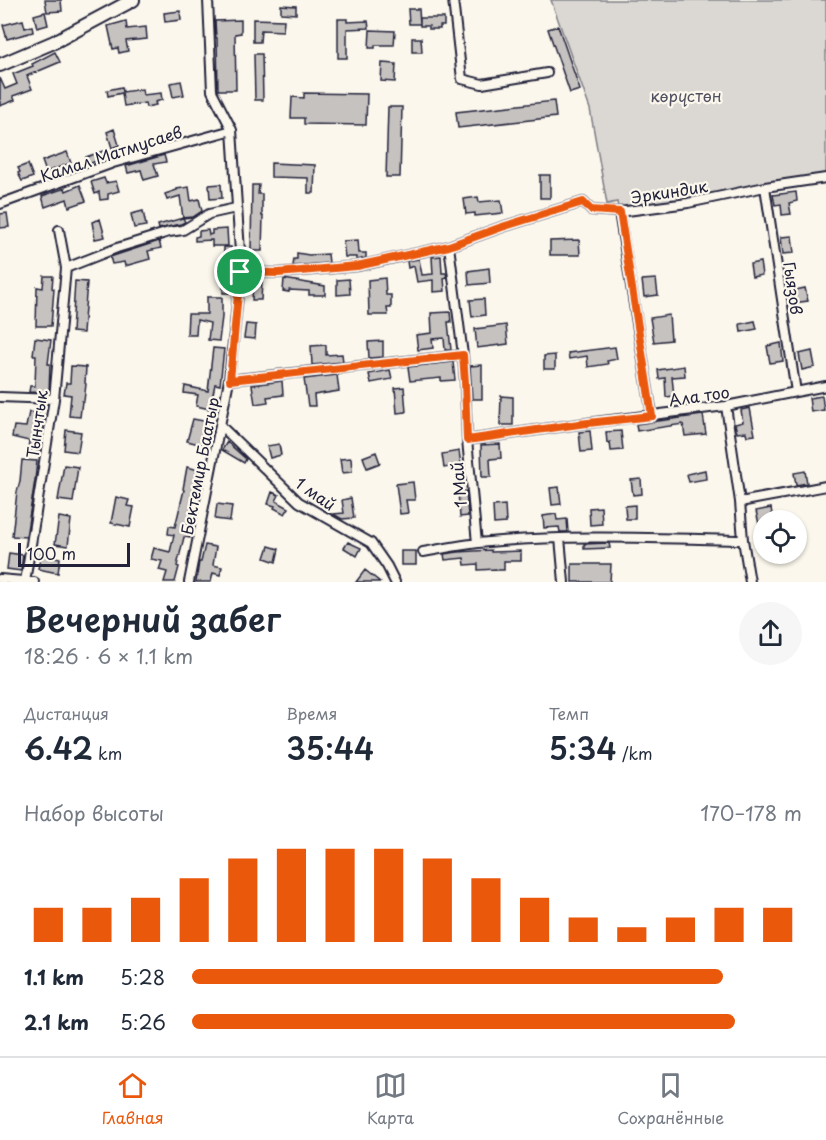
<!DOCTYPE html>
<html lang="ru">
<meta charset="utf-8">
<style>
body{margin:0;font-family:"Playpen Sans",sans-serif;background:#f6f6f7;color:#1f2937;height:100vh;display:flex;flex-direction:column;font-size:22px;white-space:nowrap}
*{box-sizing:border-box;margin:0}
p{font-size:20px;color:#747a83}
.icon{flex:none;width:33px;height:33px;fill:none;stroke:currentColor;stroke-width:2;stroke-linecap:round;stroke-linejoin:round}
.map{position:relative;height:582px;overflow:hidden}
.side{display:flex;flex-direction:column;background:#fff;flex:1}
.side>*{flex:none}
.fabs{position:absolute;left:753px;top:510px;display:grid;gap:12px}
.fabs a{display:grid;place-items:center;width:54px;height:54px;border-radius:50%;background:#fff;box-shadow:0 2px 4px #0004;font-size:30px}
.scale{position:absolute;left:18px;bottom:15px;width:112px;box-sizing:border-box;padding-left:6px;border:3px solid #22223b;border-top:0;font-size:16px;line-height:21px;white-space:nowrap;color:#22223b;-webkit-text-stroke:4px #fbf7ec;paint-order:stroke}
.pin{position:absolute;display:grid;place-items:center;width:51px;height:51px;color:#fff;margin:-26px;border:3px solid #fff;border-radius:50%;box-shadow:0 2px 6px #0007}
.round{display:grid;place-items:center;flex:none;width:63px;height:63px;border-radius:32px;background:#f6f6f7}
.headline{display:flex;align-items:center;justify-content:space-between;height:102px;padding:0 24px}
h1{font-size:33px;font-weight:600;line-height:45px}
.figures{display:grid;grid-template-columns:repeat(3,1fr);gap:9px;height:102px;padding:6px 24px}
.figures div{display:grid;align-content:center}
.figures b{font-size:30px;font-weight:600}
.figures small{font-size:16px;font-weight:400}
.figures p{font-size:16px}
.chart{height:168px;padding:12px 24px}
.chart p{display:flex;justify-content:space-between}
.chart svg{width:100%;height:108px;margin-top:6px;stroke:#ea580c;stroke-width:6}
ul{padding:0 24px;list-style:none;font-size:20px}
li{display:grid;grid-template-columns:96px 72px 1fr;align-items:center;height:45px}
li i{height:15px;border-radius:8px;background:#ea580c}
.dock{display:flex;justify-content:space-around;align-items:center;height:84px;border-top:2px solid #e0e1e3;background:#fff;font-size:16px;color:#747a83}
.dock a{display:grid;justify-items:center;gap:3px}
.dock .selected{color:#ea580c}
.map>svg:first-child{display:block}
</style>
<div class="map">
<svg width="826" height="582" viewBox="0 0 826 582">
<rect width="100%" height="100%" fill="#fbf7ec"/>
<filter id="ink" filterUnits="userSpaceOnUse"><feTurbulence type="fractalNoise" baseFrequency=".0167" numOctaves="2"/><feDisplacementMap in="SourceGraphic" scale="12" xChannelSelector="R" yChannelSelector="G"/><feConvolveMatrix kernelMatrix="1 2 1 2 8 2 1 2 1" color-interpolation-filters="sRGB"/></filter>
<g filter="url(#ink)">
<path fill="#dbd8d3" stroke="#7e7d87" stroke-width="1.5" d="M551,0H826V178L619,212L617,202L607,204L590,109Z"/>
<path fill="#c6c2c0" stroke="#22223b" stroke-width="1.5" d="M45,0H61L62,11L47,12Z
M281,5L296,6V14L281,13Z
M408,9H419L420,24H409Z
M180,11L181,20L165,22L164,13Z
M45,12L48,25L37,28L34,15Z
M420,18H444V26H440V29H429V26H420Z
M253,19L284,20L283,31L261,30L260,42H253Z
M338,19H347V22L368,21L369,28L347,29V58H338Z
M23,20L25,28L32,26L33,32L7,39L3,25Z
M241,20V33L235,34L236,90H218L217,38H216L215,21Z
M126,21L127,29L146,27L147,39L126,41L128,51L119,53L118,48L113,49L108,26Z
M558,26L580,90L570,93L548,29Z
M370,30L395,31L394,45H375V48H369Z
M412,38H421L422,52H412Z
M55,52L60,62L27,76L32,89L13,96L15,100L0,106V78L5,89L17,84L13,74L33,66L32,64Z
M254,54H262L263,100H255Z
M382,63L396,64L395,82L381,81Z
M181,81L184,95L173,97L170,83Z
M122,87L123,92L142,89L143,95L161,93L162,100L155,102L156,105L146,107L145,103L124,106L122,93L108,96L107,90Z
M304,93L367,94L366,125L304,124V118H291L292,97L304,98Z
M554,101L556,117L458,128L456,112Z
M388,107H402L400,177H386Z
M114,129L119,145L112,148L107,132Z
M103,151L105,158L88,164L86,157Z
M67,152L71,163L46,172L42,161Z
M164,155L166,162L154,164L158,176L144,180L141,170L128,173L126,166Z
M271,163L315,165L314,193H308V178L271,177Z
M28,164L33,177L22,181L18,173L20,172L18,168Z
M540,175H550V198H540Z
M104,178L106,183L116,181L119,191L108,194V199L100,200L99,192L95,194L91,182Z
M221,184L222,198L210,199L209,185Z
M80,185L86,201L69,207L67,199L45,207L42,196L65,188L66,191Z
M252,185H259L258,194H262V216H263L262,251H251Z
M189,187L191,201L199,199L202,211L193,217L183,218L185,222L181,224L159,229L158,225L183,218L180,196L167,200L165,194L177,190V189Z
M796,192L797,201L789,203L791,214L782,215L781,204L775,205L773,195Z
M478,197L479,202L501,200L503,213L475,216V213L466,214L464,199Z
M143,211L146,226L134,228L131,214Z
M7,213L9,227L0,228V214Z
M100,219L105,237L95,239L92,222Z
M227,229L228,246H212V240L195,241V237L199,236V231L208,230L209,235L212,234V230Z
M792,236L794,253L783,254L781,237Z
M358,240L359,253H366V258L357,260V257H345L343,241Z
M579,240L580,255H550V241Z
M159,241L161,248L148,251L150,259L125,266L124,262L112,264L110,257Z
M224,247H231L230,293H223Z
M297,253L309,255L328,254L329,263L293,266L294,259H297Z
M441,256L442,273H446L447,277L444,278L445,291L433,292V280L417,282L414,266L408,268L407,261L419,259L422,275L433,274L432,257Z
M760,262L762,275L752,277L750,264Z
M489,268L490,283L469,285L468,271Z
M44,276H53L52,288L54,289L51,326H36L37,287L43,288Z
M385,278L386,295H391V308H387L388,315H369L368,280Z
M284,279L325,286V295H309V291L289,290V292L283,291Z
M349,279L350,294L337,295V280Z
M656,279L658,295L644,297L642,280Z
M75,281L87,282L83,333L72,332Z
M253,281H262L261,300H252Z
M805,288L808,301L793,303L791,291Z
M207,297H222V317L219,341L208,340L210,323L197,320L196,335H187L188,314H207Z
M484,299L485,315L472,317L470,300Z
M450,312L451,322H448L451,350H445L444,338L432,339L433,348L418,350L416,335L432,333L431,313Z
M669,315L671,340L654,342L650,318Z
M755,321L757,329L741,332L740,324Z
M246,324L256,325L255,339L244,338Z
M506,325L508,344L477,348L475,329Z
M35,338L51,340L48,364H50L49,393L29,392L30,386H35L36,355H33Z
M383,341V357L369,358L368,342Z
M781,343L783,361L770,363L767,346Z
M326,345V355L342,354L343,362L312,365L311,346Z
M615,347L617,359L607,361L608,364L588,367L587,356L569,359L568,353Z
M213,348L224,349L220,385L215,384L210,409L196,406L198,395L184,393L185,386L208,391Z
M812,351L815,367L802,370L799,354Z
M555,355V369H544V356Z
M453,362L455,380L441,381V378L410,381L408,367Z
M482,365V399H472L470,366Z
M71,366L86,367L85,383L86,384L84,401H82L80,417L69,416L71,395L64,394L66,383H70Z
M684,366L685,376L672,377L674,396L666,397L665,378L659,379L658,370Z
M390,370L392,379L371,383L369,374Z
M337,375L339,391L314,395L315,406H308L304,379Z
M282,381L283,395L267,397L268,402L255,404L252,385Z
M404,387L406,412L397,413L395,388Z
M501,396L513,397V425H500Z
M822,396L824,410L811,412L809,398Z
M750,408L755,435L747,436L746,432L737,433L735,424L743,422L741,410Z
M29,412L45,415L38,451L28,449L29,441L12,437L14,426L26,427Z
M703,415L706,434L685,436L683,424L637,431L636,424Z
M193,419L209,422L203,445L187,441Z
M66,430L81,432L78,452L64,450Z
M590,431L592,451L581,452L579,432Z
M621,431L623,450L611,451L610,442L607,443L606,432Z
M227,442L246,459L244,463L222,450Z
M279,444L281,455L270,458L267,446Z
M500,444L501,458L490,459L491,477H482L481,445Z
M459,451L461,465L444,468L442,454Z
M376,452L380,463L367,468L363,457Z
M351,458L352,472L342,473L340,459Z
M22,460L37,461L35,480L26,537L12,536L17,492L20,481Z
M64,465L78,467L73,502L58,500Z
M187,467L199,470L187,530L191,531L190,538L184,537L177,566L179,567L175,582H164L167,572L159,570L162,561L151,559L154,548L170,552L174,535L168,534L169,526L175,527L184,490L183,489Z
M705,470L706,479L689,482L687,474Z
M805,471L807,483L796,485L794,473Z
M641,479L642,494L633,495L631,480Z
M413,482L415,500H406L408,513L400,514L396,484Z
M559,487L561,504L552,505L550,488Z
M466,491L468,516L460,517L458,492Z
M272,492L279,495L276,501L289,508L285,514L274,508L275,506L268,504Z
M116,497L129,500L127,506L134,507L130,527L111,523Z
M351,498L354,518L342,519L333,514L344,513L342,500Z
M217,504L232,506L230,521L215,519Z
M505,505L506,523L494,524L493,506Z
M635,505V519H626L625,506Z
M601,507L602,524L590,525L589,508Z
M771,508L773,520H764V533H761L756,511Z
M556,514L557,520L567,519L568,532H560L559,527L544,528L543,516Z
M59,517L71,519L68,546L55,544Z
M348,542L361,548L357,556L344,548Z
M609,543L610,548L584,549V544Z
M205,545L216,547L213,565L222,567L220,575L213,573L211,582H196L199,562H201Z
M269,546L279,549L276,562L265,558Z
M491,550V552L521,551V561H504V570H496V569L478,570V564L465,565L464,558L445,560L444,554L458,552Z
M401,551H416V565H401Z
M9,553L23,555L21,571L7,569Z
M41,554L60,558L58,573L38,569Z
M572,564H611L610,582H572Z
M365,570L380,582H356Z"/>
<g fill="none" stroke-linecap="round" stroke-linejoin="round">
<g stroke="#22223b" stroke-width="12">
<path id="street" d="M453,0L462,79L482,84L547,73
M765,187L796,392
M0,204L113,163L232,130
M619,212L652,415
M449,246L463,355L465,382L467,440L477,543
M66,268L117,248L169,232L183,230L209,214L236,208
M240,272L278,273L358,266L449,246L502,227L583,202L591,210L619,212L688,203L765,187L826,178
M229,380L463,355
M0,397L54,399
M726,406L740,502L743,540L750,582
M220,425L299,502L371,543L387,566L395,582
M467,440L579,424L726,406L826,386
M740,502L826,486
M560,538L564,582
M423,552C441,549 460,545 478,543C566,534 655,538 743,540
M0,579L34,582
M25,582L54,399L66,268L59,230
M189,582L229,380L241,267L232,130L212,91L208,0"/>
</g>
<g stroke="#22223b" stroke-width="16">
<path id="primary" d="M0,65L54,42L133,0"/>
</g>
<use href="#street" stroke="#fbf7ec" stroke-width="8"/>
<use href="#primary" stroke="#fbf7ec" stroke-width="12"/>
</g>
</g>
<g fill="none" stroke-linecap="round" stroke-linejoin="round" filter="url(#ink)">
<g stroke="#fff" stroke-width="12">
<path id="route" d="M583,202L591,210L620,212L652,416L579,424L467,440L465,382L463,355L230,380L240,272L278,273L357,266L449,246L502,227Z"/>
</g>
<use href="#route" stroke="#ea580c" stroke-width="8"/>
</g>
<g text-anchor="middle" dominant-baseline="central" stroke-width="4.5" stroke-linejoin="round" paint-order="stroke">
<g font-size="16" fill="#505061" stroke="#fbf7ec">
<text x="686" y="95">көрүстөн</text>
</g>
<g font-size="16" fill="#22223b" stroke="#fbf7ec">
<text transform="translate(111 153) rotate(-18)">Камал Матмусаев</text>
<text transform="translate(669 191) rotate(-9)">Эркиндик</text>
<text transform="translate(794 288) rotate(82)">Гыязов</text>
<text transform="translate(699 395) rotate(-8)">Ала тоо</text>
<text transform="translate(36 424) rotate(-82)">Тынчтык</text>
<text transform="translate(199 466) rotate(-79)">Бектемир Баатыр</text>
<text transform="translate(458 485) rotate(-95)">1 Май</text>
<text transform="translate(316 493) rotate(35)">1 май</text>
</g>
</g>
</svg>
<div class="fabs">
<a><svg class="icon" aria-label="locate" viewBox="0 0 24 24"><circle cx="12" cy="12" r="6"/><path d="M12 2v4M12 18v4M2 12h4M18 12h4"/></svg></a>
</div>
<div class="scale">100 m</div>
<div class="pin" style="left:240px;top:272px;background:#1e9e55"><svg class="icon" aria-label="arrive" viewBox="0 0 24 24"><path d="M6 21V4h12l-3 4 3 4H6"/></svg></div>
</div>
<section class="side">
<div class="headline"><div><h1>Вечерний забег</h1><p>18:26 · 6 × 1.1 km</p></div><a class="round"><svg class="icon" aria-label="share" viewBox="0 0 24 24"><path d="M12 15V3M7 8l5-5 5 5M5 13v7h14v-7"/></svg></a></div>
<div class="figures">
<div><p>Дистанция</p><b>6.42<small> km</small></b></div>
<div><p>Время</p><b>35:44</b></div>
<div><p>Темп</p><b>5:34<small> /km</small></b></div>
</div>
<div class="chart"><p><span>Набор высоты</span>170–178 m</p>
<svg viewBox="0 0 160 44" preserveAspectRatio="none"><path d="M5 44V30M15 44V30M25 44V26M35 44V18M45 44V10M55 44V6M65 44V6M75 44V6M85 44V10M95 44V18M105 44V26M115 44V34M125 44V38M135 44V34M145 44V30M155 44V30"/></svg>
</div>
<ul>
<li><b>1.1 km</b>5:28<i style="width:87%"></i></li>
<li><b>2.1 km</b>5:26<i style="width:89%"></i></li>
</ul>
</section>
<nav class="dock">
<a class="selected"><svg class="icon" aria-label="home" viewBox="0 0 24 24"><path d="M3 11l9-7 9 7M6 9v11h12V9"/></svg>Главная</a>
<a><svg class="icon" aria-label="map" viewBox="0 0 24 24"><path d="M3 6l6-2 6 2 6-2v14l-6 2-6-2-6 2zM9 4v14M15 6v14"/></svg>Карта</a>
<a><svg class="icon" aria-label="saved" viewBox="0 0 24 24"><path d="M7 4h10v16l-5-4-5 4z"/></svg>Сохранённые</a>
</nav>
